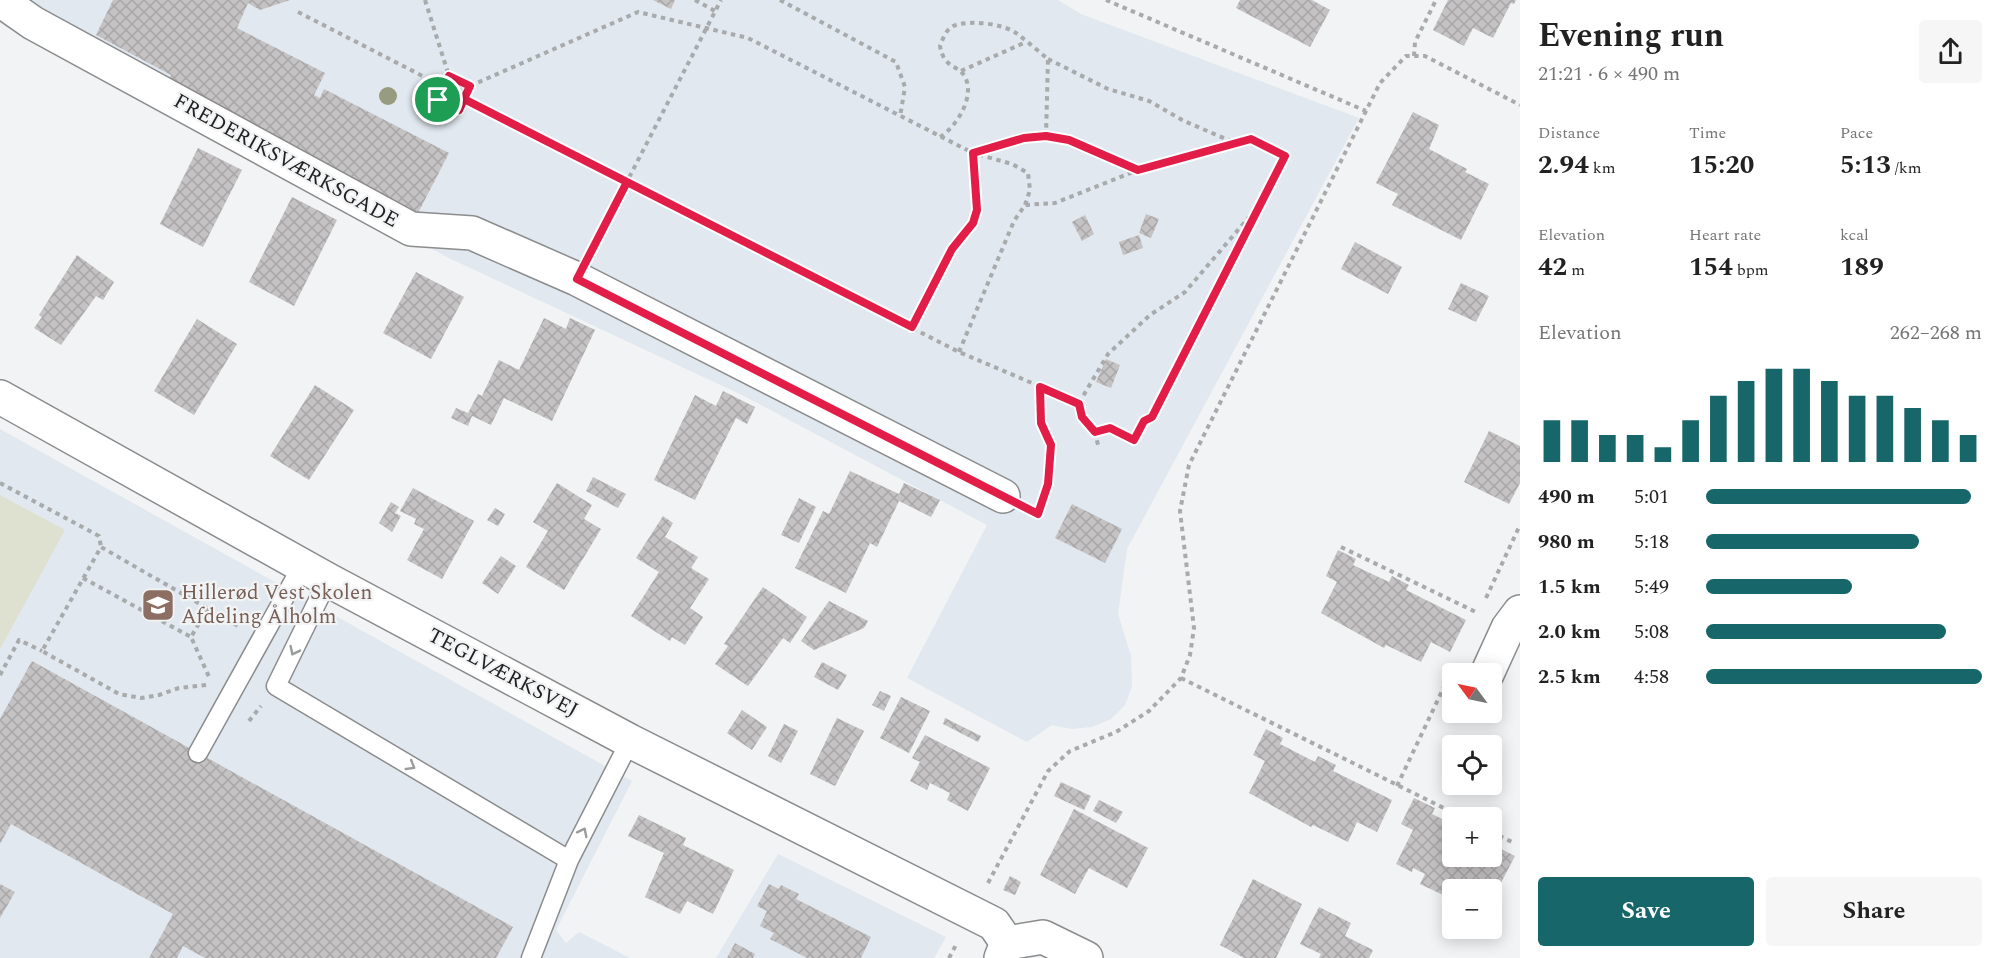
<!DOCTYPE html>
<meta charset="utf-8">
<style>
body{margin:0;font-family:Spectral,serif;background:#f6f6f6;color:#222;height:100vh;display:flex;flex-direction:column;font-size:22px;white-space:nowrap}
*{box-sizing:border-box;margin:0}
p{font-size:20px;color:#767676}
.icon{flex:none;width:33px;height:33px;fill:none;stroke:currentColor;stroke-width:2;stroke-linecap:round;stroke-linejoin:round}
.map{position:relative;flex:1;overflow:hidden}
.drawer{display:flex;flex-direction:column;background:#fff;width:480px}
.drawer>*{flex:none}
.needle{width:39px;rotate:303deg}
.tools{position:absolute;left:1442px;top:663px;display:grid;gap:12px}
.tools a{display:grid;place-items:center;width:60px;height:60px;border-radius:6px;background:#fff;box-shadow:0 3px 15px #0003;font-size:30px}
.pin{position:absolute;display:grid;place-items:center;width:51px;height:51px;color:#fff;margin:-26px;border:3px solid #fff;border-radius:50%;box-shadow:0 2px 6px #0007}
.round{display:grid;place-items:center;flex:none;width:63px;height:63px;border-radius:6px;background:#f6f6f6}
.headline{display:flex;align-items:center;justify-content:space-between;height:102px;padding:0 18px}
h1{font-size:33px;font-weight:700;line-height:45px}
.metrics{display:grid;grid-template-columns:repeat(3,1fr);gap:9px;height:102px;padding:6px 18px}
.metrics div{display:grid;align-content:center}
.metrics b{font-size:26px;font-weight:700}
.metrics small{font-size:16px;font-weight:400}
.metrics p{font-size:16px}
.chart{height:168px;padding:12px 18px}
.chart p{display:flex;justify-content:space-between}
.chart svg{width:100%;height:108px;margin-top:6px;stroke:#176669;stroke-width:6}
.primary-button{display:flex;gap:12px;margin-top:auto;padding:12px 18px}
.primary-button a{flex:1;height:69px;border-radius:6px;background:#176669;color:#fff;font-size:24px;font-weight:700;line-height:69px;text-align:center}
.primary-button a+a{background:#f6f6f6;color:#222}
ul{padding:0 18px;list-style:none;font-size:20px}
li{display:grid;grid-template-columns:96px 72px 1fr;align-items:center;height:45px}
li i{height:15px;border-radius:8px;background:#176669}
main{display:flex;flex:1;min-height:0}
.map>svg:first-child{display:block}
</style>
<main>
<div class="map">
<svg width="1520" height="958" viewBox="0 0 1520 958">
<defs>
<pattern id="building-cross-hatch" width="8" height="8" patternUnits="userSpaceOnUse" patternTransform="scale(1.5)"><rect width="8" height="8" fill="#c4c2c2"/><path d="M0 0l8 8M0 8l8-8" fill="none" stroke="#a8a6a6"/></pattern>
</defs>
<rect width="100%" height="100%" fill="#f1f3f4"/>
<path fill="#e1e8ef" d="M0,0H1058L1081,14L1359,118L1127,549L1118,614L1131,656L1132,686L1125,705L1111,719L1092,727L1071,729L1052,725L1027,742L907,678L987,525L744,396L451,259L0,17Z
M0,429L632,781L556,930L566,943L579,932L630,958H0Z
M778,854L946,937L934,958H716Z"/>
<path fill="#dee1cf" d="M0,495L65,530L0,649Z"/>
<path fill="url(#building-cross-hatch)" d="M113,0H290L260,10L248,3L237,28L325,73L314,95L320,98L324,89L449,153L417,215L291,152L294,146L282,140L279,145L165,88L171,75L96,35Z
M653,0H675L671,9Z
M1240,0H1312L1330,10L1310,47L1236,8Z
M1448,0H1516L1514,4L1511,3L1493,38L1473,28L1464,46L1433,30Z
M1413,112L1439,125L1429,149L1467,169L1465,172L1489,184L1461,240L1392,205L1398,194L1376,183Z
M198,148L242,170L203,247L160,224Z
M292,197L337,220L294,306L249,282Z
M1146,214L1159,219L1151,238L1139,233Z
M1085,215L1094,234L1082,241L1072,222Z
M1139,235L1143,248L1123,255L1119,242Z
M1355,242L1402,267L1388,294L1341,269Z
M77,255L114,282L103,300L96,296L61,345L34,328L42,317L39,315Z
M416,272L464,297L431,359L383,333Z
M1461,283L1489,296L1476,322L1448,309Z
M544,318L566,329L570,318L595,330L552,421L504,398L491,425L472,416L468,426L451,418L456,408L468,413L478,394L482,396L499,360L519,370Z
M197,319L237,344L194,415L154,391Z
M1106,359L1120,365L1111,388L1096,382Z
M315,385L354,410L309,480L270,456Z
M723,391L755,407L747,424L736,418L695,500L654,480L695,395L716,406Z
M1489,431L1520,446V483L1509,504L1464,482Z
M850,471L899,494L904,483L940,500L931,517L899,501L877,547L870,543L846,593L795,568L823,511L829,514Z
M593,477L626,494L618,508L586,491Z
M557,483L592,505L584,519L601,529L564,590L526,567L548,531L533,522Z
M413,488L474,521L442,579L407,560L424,529L414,524L416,519L400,511Z
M799,498L816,507L799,543L781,535Z
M391,502L399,507L395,513L401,516L392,532L379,523Z
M1072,504L1122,529L1105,563L1055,538Z
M495,508L505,514L498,526L487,520Z
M663,516L673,523L665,537L698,557L691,568L709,579L690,608L703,617L685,645L672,637L670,641L631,616L659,572L636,558Z
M1338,550L1356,559L1353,565L1389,582L1392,576L1409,585L1406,590L1466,620L1450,652L1431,642L1421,662L1386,645L1384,648L1321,613L1337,582L1326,576Z
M501,556L516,566L498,594L482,583Z
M763,587L807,617L790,643L783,638L748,686L715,664L728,646L724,644Z
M829,601L868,621L864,628L814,650L801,641Z
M32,661L513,927L496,958H205L183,946L177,958H149L173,914L11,824L0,844V719Z
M822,662L847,675L838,690L814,677Z
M880,691L891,696L884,711L872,705Z
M901,697L930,711L909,753L880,738Z
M742,710L767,727L752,750L727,733Z
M837,718L864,731L835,786L810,774Z
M945,718L981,736L978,742L943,724Z
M784,724L798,731L781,763L768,756Z
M1266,729L1283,738L1280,744L1315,762L1318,756L1336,765L1333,771L1392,800L1377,832L1357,822L1348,842L1313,825L1311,827L1249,793L1265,761L1253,755Z
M925,735L990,768L968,811L947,800L950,793L930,783L927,790L910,781L920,762L912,758Z
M1061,782L1091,796L1084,810L1054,796Z
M1414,798L1435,808L1432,814L1452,824V856H1491V844L1515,856L1494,896L1491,890L1476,887L1475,890H1456L1449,886L1443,895L1420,884L1425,874L1413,868L1412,872L1396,864L1413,830L1401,824Z
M1099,800L1123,812L1116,823L1093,811Z
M1074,809L1148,848L1127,888L1089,868L1075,894L1040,875Z
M639,815L686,838L683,845L734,870L713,914L687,901L680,914L645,897L664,853L628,836Z
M1010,876L1021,882L1015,895L1003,890Z
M1253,879L1302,904L1276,958H1244L1220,945Z
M0,884L15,892L0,918Z
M769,884L779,889L781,885L799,894L796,899L871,937L861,958H807L770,939L774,933L760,926L767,911L757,906Z
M1319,907L1351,923L1345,936L1373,950L1369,958H1319L1321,954L1300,944Z
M735,943L755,954L753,958H727Z"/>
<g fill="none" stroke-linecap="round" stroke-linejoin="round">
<g stroke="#8b8c8d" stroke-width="21">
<path id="lane" d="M328,580L276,686L569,860L630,741
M198,753L302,566
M531,958L569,860"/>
</g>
<g stroke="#8b8c8d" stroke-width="36">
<path id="street" d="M0,0L33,23L411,229L472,233L577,279L1003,496
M0,397L328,580L630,741L994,924L1007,943L1001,958
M1487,674L1508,628L1520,612
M1007,943L1043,937L1086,958"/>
</g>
<path stroke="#a8aaab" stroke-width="4" stroke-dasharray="4.5 4.5" stroke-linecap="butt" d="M425,0L449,76
M695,0L715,11
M780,0L896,62L905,87L900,117
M1106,0L1366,111
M298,12L444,87L449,76L470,86L459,109L438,100L444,87
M1414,56L1415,42L1436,0
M1048,59L1108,89L1149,101L1184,121L1233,142
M961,71L1026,42
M470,86L638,12L748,38L973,153L1024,138L1046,136L1069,140L1139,170L1250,139L1285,156L1152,417L1144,421L1133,440L1110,428L1095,432
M464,99L959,352L1079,403L1082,417L1095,432L1098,445
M940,137C956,127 974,99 966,79C960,64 944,70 940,46C943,38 947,27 956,25C972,20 1003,24 1016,33C1027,41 1038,51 1048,59L1046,136
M592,249L721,0
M912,327L952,249L973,223L977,210L973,153L1012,164L1028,173L1030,190L1025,205
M959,352L1014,221L1025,205L1055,203L1138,170
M1079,403L1108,354L1150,315L1185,292L1256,209
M0,483L99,536L101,547
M1033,511L1038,514L1048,484L1051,445L1041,423L1040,387
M1341,547L1478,613
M83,578L191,637
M1486,598L1520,525
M208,608L191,637L210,679
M0,675L19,640L42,651
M1181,678L1464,818
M1445,684L1452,688
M206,685L179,688L159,695L141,698L119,694L42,651L101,547L238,626
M249,721L261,706
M1397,786L1452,670
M1491,832L1512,842
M988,883L1048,771L1070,751L1116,732L1149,711L1181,678L1190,655L1194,628L1180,511L1189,465L1380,83L1406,56H1425L1520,105
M949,958L957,943"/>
<use href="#lane" stroke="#fff" stroke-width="18"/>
<use href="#street" stroke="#fff" stroke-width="33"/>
</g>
<circle fill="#979b80" cx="388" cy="96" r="9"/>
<defs><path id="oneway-chevron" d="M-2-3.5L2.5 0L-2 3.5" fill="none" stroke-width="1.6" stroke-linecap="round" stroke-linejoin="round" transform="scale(1.5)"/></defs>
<g stroke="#9a9b9b">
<use href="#oneway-chevron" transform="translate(294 651) rotate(116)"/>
<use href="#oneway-chevron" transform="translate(411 766) rotate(31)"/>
<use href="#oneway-chevron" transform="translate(583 832) rotate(-63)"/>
</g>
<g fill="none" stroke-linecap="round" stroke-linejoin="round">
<g stroke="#fff" stroke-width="12">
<path id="route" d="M438,100L459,110L464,99L627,182L577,279L1038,514L1048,484L1051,445L1041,423L1040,387L1079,404L1082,417L1095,432L1110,428L1134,440L1144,421L1152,417L1285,156L1251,139L1138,170L1069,140L1046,136L1024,138L973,153L977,210L973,223L952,249L912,327L464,99L470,86L449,76L438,100"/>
</g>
<use href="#route" stroke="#e11d48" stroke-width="8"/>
</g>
<defs>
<g id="school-square" transform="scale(1.725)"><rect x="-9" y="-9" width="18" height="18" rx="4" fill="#8d6e63" stroke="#f1f3f4"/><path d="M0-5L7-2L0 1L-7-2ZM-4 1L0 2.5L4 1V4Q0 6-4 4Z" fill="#fff"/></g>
</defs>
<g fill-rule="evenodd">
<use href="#school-square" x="158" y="605"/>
</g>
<g text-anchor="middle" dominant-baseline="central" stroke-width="4.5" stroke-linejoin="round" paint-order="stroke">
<g font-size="21" fill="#1f2020" stroke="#f1f3f4">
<text transform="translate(286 161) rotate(29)">FREDERIKSVÆRKSGADE</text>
<text transform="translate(503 673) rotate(28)">TEGLVÆRKSVEJ</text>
</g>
<g font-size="21" fill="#785e54" stroke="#f1f3f4" text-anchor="start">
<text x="181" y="593">Hillerød Vest Skolen<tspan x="181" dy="24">Afdeling Ålholm</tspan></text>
</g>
</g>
</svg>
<div class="tools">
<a><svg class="needle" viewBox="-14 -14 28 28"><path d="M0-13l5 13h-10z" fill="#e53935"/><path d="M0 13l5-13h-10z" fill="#767676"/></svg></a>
<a><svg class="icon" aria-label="locate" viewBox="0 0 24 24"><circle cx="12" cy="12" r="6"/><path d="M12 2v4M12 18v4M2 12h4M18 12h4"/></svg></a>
<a>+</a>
<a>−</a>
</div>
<div class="pin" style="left:438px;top:100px;background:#1e9e55"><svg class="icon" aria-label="arrive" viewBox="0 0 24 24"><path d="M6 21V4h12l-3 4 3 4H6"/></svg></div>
</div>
<section class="drawer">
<div class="headline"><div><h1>Evening run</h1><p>21:21 · 6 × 490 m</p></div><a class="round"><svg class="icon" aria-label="share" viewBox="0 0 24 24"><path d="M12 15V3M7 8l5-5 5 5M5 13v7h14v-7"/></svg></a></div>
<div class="metrics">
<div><p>Distance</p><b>2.94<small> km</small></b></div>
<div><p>Time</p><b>15:20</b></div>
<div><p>Pace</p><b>5:13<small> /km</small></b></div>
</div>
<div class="metrics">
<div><p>Elevation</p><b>42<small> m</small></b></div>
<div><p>Heart rate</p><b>154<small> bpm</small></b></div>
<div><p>kcal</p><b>189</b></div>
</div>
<div class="chart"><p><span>Elevation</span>262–268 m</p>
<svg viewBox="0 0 160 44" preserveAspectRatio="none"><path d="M5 44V27M15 44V27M25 44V33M35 44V33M45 44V38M55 44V27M65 44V17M75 44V11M85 44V6M95 44V6M105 44V11M115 44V17M125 44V17M135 44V22M145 44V27M155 44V33"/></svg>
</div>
<ul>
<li><b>490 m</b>5:01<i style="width:96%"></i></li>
<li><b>980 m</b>5:18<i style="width:77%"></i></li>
<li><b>1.5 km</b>5:49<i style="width:53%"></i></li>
<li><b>2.0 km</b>5:08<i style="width:87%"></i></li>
<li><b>2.5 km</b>4:58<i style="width:100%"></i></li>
</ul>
<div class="primary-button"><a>Save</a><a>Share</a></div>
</section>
</main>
